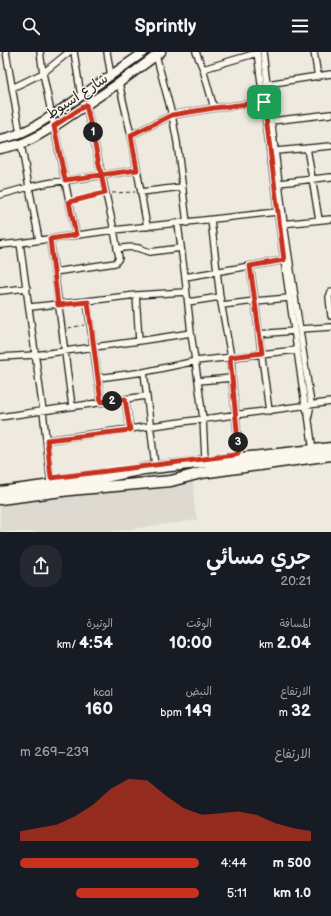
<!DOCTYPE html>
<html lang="ar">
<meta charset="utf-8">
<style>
body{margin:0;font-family:"Balsamiq Sans","Playpen Sans Arabic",sans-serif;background:#242831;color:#f1f3f6;direction:rtl;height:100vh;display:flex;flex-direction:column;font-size:15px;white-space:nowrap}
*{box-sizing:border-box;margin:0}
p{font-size:13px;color:#9ea1a6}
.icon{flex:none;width:22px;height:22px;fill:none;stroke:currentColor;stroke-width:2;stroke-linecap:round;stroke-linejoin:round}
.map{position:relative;height:480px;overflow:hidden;direction:ltr}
.side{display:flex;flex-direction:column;background:#171b24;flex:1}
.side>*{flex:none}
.pin{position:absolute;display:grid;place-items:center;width:34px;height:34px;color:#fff;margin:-17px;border-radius:8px;box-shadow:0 2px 6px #0006}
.km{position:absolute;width:20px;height:20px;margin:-10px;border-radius:50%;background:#222;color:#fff;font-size:11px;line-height:20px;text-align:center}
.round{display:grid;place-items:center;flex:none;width:42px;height:42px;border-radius:16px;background:#242831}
.overview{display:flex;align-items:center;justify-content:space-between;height:68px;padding:0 20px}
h1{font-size:22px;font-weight:600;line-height:30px}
.stats{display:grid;grid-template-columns:repeat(3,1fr);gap:6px;height:68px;padding:4px 20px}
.stats div{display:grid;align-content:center}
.stats b{font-size:17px;font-weight:600}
.stats small{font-size:11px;font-weight:400}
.stats p{font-size:11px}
.chart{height:112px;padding:8px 20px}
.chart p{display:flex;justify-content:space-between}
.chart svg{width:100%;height:72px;margin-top:4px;fill:#c8321e;opacity:.7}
ul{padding:0 20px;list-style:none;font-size:13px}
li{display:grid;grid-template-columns:64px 48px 1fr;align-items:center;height:30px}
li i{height:10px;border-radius:5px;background:#c8321e}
header{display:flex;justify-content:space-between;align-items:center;height:52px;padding:0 20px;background:#171b24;font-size:18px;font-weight:600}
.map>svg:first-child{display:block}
</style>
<header><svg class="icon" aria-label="menu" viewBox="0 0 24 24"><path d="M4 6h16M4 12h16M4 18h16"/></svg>Sprintly<svg class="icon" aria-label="search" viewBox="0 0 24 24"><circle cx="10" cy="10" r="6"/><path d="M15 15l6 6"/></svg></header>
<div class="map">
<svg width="331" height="480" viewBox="0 0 331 480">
<rect width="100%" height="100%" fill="#eeeadf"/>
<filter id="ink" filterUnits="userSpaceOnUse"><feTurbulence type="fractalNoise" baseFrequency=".025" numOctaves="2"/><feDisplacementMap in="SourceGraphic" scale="8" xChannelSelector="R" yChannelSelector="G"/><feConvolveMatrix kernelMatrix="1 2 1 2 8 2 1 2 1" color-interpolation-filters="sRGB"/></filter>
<g filter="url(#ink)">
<path fill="#dedad1" d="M193,426L194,450L197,468L109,480H0V450Z"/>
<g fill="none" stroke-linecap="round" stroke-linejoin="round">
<g stroke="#1c1c1c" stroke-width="8">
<path id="street" d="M6,0L20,81
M40,0L43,21L76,183
M74,0L81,44
M107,0L111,24
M196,0L203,17L214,56
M257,0L284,208L305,353L308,362L313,399
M263,0L284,172L311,352L309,362
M314,0L318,25
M156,3L172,63L177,90L187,171
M203,17L257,1
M119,31L131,83L147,175
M267,32L331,22
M12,36L43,21L69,0
M271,69L331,62
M131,83L172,63L214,56L263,50
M21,92L39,188
M307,96L319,168
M276,99L331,94
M279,131L331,125
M141,140L182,135
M0,143L29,135L48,131L137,118
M211,168L220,245L231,305L232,326
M178,172L185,225L191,281L198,329L203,367L205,407H200
M281,172L331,167
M50,187L72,354
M20,191L43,359L51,433
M0,193L20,191L114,178L86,53
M117,197C124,196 131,194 138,196C142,197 146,199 150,200L181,196
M250,214L284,208
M54,220L115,211L117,209L119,206L114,178L277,160
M185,225L250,214L255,249L289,246
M0,239L27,236
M331,240L329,245L331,264
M136,243L139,289
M87,249L136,243L186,240
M188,250L220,245
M222,253L255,249L259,282
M30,255L87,249L101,350
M300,277L331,275
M0,305L35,303L139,289L191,281
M98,326L144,320
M198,329L232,326L239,399L237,402L233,404
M125,347L130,377
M269,359L259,282L294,279
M0,365L146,344
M47,388L331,350
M158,413L155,414L144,320L196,309L297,298
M51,427L106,420"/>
</g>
<g stroke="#1c1c1c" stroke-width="11">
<path id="secondary" d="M0,87C26,83 49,65 71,51C96,34 120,17 144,0
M0,97L21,92L34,86L58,72L119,31L161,0"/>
</g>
<g stroke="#1c1c1c" stroke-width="13">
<path id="highway" d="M0,440L89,428L144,417L331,396
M0,447L70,438L171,429L201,421L331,403"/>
</g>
<path stroke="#1c1c1c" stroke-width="1" stroke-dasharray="4 3" stroke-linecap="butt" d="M112,141L135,140
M75,148L101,142
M68,276L84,273"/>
<use href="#street" stroke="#fbf7ec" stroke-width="5.5"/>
<use href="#secondary" stroke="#fbf7ec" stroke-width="8"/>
<use href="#highway" stroke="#fbf7ec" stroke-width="10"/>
</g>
</g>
<g fill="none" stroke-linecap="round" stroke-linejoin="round" filter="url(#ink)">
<g stroke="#fff" stroke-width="8">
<path id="route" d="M264,50L214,56L172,63L131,83L137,118L65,128L54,74L86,53C93,82 99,112 105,141L69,150L76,183L50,187L58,253L88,250L101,350L125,347L130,378L47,388L51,426L235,403L237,402L239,399L230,305L262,301L250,214L284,208L264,50"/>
</g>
<use href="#route" stroke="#c8321e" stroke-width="5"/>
</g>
<g text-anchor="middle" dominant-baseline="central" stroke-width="3" stroke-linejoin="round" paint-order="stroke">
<g font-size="14" fill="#1c1c1c" stroke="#fbf7ec">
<text transform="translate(77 44) rotate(-33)">شارع اسيوط</text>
</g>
</g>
</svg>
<div class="pin" style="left:264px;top:50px;background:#1e9e55"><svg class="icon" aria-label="arrive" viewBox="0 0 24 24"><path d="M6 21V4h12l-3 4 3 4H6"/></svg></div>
<b class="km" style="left:93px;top:80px">1</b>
<b class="km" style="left:112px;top:349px">2</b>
<b class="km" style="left:238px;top:390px">3</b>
</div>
<section class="side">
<div class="overview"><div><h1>جري مسائي</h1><p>20:21</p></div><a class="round"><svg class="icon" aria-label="share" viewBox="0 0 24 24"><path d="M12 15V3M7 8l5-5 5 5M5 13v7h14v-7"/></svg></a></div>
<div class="stats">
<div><p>المسافة</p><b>2.04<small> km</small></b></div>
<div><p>الوقت</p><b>10:00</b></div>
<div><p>الوتيرة</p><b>4:54<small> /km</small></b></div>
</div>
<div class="stats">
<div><p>الارتفاع</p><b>32<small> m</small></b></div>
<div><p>النبض</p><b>149<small> bpm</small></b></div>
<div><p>kcal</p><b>160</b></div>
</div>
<div class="chart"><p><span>الارتفاع</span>239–269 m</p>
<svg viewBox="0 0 160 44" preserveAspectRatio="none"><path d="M0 44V38L10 36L20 34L30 29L40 22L50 12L60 6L70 7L80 16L90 24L100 28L110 27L120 26L130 28L140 33L150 36L160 38V44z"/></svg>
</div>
<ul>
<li><b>500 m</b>4:44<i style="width:100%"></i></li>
<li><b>1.0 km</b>5:11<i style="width:69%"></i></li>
</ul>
</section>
